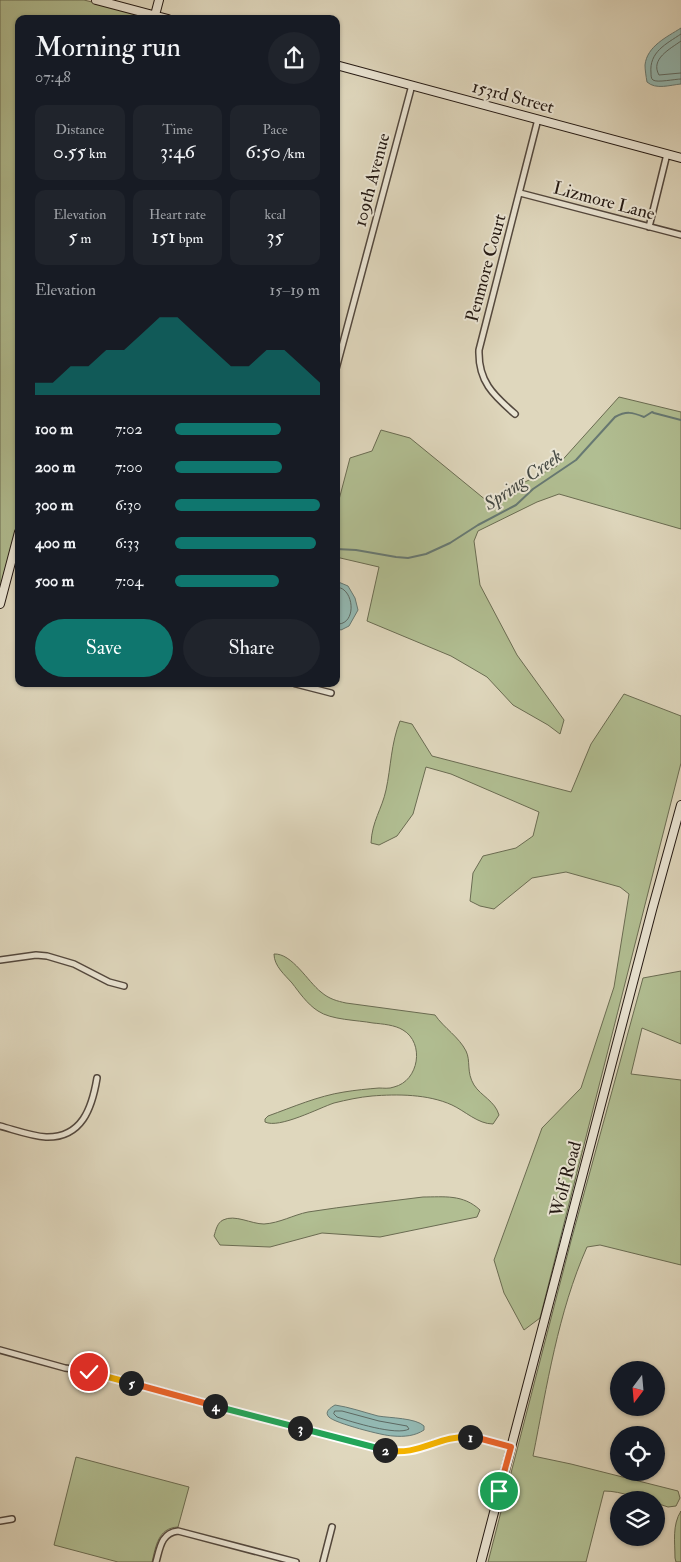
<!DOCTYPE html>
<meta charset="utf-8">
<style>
body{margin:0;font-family:"IM FELL Double Pica",serif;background:#20242c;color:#f1f3f6;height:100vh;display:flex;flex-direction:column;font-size:19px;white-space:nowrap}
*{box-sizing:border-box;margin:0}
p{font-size:16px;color:#9ea1a6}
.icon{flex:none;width:28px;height:28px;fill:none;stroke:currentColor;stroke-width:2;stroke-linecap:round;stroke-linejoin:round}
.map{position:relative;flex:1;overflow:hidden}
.panel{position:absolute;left:15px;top:15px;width:325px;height:672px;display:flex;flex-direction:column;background:#171b24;border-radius:10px;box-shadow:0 1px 4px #0004}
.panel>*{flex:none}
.needle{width:32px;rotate:196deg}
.controls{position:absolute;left:610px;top:1361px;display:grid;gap:10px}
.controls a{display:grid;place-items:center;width:55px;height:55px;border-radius:50%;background:#171b24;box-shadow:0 1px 4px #0004;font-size:25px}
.pin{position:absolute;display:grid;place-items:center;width:42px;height:42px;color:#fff;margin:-21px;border:2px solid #fff;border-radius:50%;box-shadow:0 1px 5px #0007}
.km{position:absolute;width:25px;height:25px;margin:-12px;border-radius:50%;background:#222;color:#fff;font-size:14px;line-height:25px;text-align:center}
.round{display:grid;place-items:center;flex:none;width:52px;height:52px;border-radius:26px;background:#20242c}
.overview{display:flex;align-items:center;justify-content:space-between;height:85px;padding:0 20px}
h1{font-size:28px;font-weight:600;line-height:38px}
.metrics{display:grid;grid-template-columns:repeat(3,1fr);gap:8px;height:85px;padding:5px 20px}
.metrics div{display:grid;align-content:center;border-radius:10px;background:#20242c;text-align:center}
.metrics b{font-size:21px;font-weight:600}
.metrics small{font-size:14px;font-weight:400}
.metrics p{font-size:14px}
.chart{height:140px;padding:10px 20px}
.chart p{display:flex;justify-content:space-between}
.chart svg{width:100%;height:90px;margin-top:5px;fill:#0f766e;opacity:.7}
.button{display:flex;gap:10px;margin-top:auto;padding:10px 20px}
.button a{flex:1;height:58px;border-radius:30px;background:#0f766e;color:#fff;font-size:20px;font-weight:600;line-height:58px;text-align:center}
.button a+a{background:#20242c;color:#f1f3f6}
ul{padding:0 20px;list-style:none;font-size:16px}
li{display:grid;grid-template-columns:80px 60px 1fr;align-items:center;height:38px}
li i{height:12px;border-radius:6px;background:#0f766e}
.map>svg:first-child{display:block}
</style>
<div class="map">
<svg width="681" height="1562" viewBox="0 0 681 1562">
<rect width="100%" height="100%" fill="#dfd7bd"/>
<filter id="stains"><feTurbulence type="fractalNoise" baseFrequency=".004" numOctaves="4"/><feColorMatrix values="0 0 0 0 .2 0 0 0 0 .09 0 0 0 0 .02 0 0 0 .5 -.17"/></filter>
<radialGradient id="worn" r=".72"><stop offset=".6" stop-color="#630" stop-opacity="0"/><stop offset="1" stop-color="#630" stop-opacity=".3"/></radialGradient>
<path fill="#b1be92" stroke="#6a6c52" d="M0,0H84L151,17L150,19H19V518L0,589Z
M619,397L681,412V529L559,494L537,502L478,531L474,541L480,585L517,655L564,720L560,734L548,725L513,705L487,677L451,656L367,621L379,567L336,557V511L350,458L372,451L381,430L410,438L487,501L557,466Z
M624,694L681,716V763L540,1318L524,1330L504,1293L494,1260L542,1128L581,1088L614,987L629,894L620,887L566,872L532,878L494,909L480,906L470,901L473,873L483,856L516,848L533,836L539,812L451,774L426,767L413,814L397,836L379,845L371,843C372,821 382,809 386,790C391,767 391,743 400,721L412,724L432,756L571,792L591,744Z
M274,954C292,953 308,982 321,992C329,999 337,1001 346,1003L435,1015C444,1028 459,1037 466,1051C471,1061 466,1072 474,1085C481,1096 495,1101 499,1115L493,1124C478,1124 465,1111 452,1105C428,1094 397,1094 372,1096C360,1097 346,1100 334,1103C319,1108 279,1129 265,1122V1119L268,1116C293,1107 318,1096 344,1092C356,1090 367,1089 379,1088C383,1088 389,1089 394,1087C419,1081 425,1043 403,1030C395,1025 383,1024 373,1023C357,1020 331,1020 318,1011C307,1004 299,992 292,983C285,975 274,966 274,954Z
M681,971V1044L642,1028L631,1074L681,1080V1265L600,1245L587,1247C558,1312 547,1386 533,1456L571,1464L678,1491L680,1498L676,1506L668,1507L656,1503V1500C638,1500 623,1491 604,1491L586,1562H488L571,1241L643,978Z
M423,1197C444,1197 463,1194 480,1210L477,1217L380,1237L322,1233L270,1247L220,1245L214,1236C216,1230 217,1223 223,1220C235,1214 251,1224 264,1224C280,1223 293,1215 308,1212C346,1206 384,1202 423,1197Z
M76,1457L189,1487L178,1527C158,1528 156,1546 152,1562H118L54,1545Z
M681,1511V1562H676L675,1558C675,1542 672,1525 681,1511Z"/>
<path fill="#93b9b3" stroke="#677973" d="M681,28V84C670,85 656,90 647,82C646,76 645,70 645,65C647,46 667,37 681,28Z
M336,581L348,586L355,598L358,610L349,626L341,630L336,628Z
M335,1405C349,1407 363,1412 378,1416C390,1418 416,1418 424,1426V1430C415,1436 404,1437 393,1436C384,1436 334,1423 329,1417C324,1412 330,1408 335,1405Z"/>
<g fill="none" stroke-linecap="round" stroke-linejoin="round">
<path stroke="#5c6963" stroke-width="1" d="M681,34C666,44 649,52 651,73C651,75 651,79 653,80C657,83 675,79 681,79
M681,41C670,49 650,59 659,75L681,73
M336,586C339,588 342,588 344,590C355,599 354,626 336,624
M335,1411H342L379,1421L407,1426L409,1429C397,1436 352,1422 337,1417L334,1414Z"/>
<path stroke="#677973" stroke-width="2" d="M336,549L356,550L396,557L408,558L426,554L450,543L478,525L516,505L533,489L576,460L615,417C626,411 632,412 644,417L652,412L654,413L681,420"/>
<g stroke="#53483e" stroke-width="8">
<path id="street" d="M520,193L681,235
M649,227L667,154
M336,369L412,85
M515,414C493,395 478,381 479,350L538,119
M296,684L331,693
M0,960L36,955L47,956L74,964L109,982L124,986
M0,1126C15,1130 31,1136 46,1137C82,1138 92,1108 97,1078
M0,1350L65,1368L89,1371L287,1425L310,1430L386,1450C415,1455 424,1443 450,1439C471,1434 490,1441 511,1447
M0,1521L12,1519
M156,1562C160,1548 161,1533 178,1531L296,1562
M323,1562L332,1527"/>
</g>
<g stroke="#241913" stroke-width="10">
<path id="secondary" d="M96,0L168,19
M154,19L159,0
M336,65L681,158
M0,604L19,532
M481,1562L652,910L681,805"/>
</g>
<use href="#street" stroke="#eae5d4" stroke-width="5"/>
<use href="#secondary" stroke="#eae5d4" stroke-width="8"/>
</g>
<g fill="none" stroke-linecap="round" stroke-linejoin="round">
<g stroke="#fff" stroke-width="10">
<path id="split-1" d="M470,1437L478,1438L511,1447L499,1491"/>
</g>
<g stroke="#fff" stroke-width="10">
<path id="split-2" d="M385,1450C419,1457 438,1435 470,1437"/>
</g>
<g stroke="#fff" stroke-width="10">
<path id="split-3" d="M300,1428L385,1450"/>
</g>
<g stroke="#fff" stroke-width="10">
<path id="split-4" d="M215,1406L300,1428"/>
</g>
<g stroke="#fff" stroke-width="10">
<path id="split-5" d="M131,1383L215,1406"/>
</g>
<g stroke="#fff" stroke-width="10">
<path id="split-6" d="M89,1372L131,1383"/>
</g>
<use href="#split-1" stroke="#f0652b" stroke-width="6"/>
<use href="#split-2" stroke="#f5b400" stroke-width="6"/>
<use href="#split-3" stroke="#22a559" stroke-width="6"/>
<use href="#split-4" stroke="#22a559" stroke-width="6"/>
<use href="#split-5" stroke="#f0652b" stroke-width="6"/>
<use href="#split-6" stroke="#f5b400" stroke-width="6"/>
</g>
<g text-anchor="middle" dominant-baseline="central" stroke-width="4" stroke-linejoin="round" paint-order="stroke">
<g font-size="18" fill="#241913" stroke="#eae5d4">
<text transform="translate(513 97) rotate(15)">153rd Street</text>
<text transform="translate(372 180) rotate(-75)">109th Avenue</text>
<text transform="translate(604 201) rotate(15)">Lizmore Lane</text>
<text transform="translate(486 268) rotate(-75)">Penmore Court</text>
<text transform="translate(566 1179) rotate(-75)">Wolf Road</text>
</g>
<g font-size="19" font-style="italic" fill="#454943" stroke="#eae5d4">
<text transform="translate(523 480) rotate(-35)">Spring Creek</text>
</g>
</g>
<rect width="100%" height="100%" filter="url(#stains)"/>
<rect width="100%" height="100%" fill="url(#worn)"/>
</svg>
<div class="controls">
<a><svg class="needle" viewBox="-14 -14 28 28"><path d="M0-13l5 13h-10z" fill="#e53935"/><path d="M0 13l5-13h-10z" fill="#9ea1a6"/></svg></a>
<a><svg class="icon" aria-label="locate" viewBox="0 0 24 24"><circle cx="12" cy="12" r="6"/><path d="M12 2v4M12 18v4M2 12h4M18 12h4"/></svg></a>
<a><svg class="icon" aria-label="layers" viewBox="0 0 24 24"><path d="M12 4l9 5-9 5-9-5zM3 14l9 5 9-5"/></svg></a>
</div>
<div class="pin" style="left:499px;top:1491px;background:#1e9e55"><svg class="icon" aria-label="arrive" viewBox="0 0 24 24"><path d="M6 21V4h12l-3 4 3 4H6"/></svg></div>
<div class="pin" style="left:89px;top:1372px;background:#d93025"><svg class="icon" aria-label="check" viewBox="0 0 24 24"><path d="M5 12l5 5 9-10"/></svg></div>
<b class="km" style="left:470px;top:1437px">1</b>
<b class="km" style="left:385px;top:1450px">2</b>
<b class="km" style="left:300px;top:1428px">3</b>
<b class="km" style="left:215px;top:1406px">4</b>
<b class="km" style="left:131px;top:1383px">5</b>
<section class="panel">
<div class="overview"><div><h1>Morning run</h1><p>07:48</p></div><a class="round"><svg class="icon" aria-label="share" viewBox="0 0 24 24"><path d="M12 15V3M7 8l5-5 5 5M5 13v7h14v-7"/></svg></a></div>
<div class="metrics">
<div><p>Distance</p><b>0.55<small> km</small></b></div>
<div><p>Time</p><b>3:46</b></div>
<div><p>Pace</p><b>6:50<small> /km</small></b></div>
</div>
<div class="metrics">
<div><p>Elevation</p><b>5<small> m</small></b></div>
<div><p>Heart rate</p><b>151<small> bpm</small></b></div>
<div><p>kcal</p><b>35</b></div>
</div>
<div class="chart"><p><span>Elevation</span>15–19 m</p>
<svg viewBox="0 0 160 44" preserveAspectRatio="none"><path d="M0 44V38L10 38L20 30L30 30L40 22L50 22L60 14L70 6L80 6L90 14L100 22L110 30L120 30L130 22L140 22L150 30L160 38V44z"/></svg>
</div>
<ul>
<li><b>100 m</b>7:02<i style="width:73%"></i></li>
<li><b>200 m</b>7:00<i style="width:74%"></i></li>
<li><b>300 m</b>6:30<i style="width:100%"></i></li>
<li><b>400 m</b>6:33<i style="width:97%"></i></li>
<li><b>500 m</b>7:04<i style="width:72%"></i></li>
</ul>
<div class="button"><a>Save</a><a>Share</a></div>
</section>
</div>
